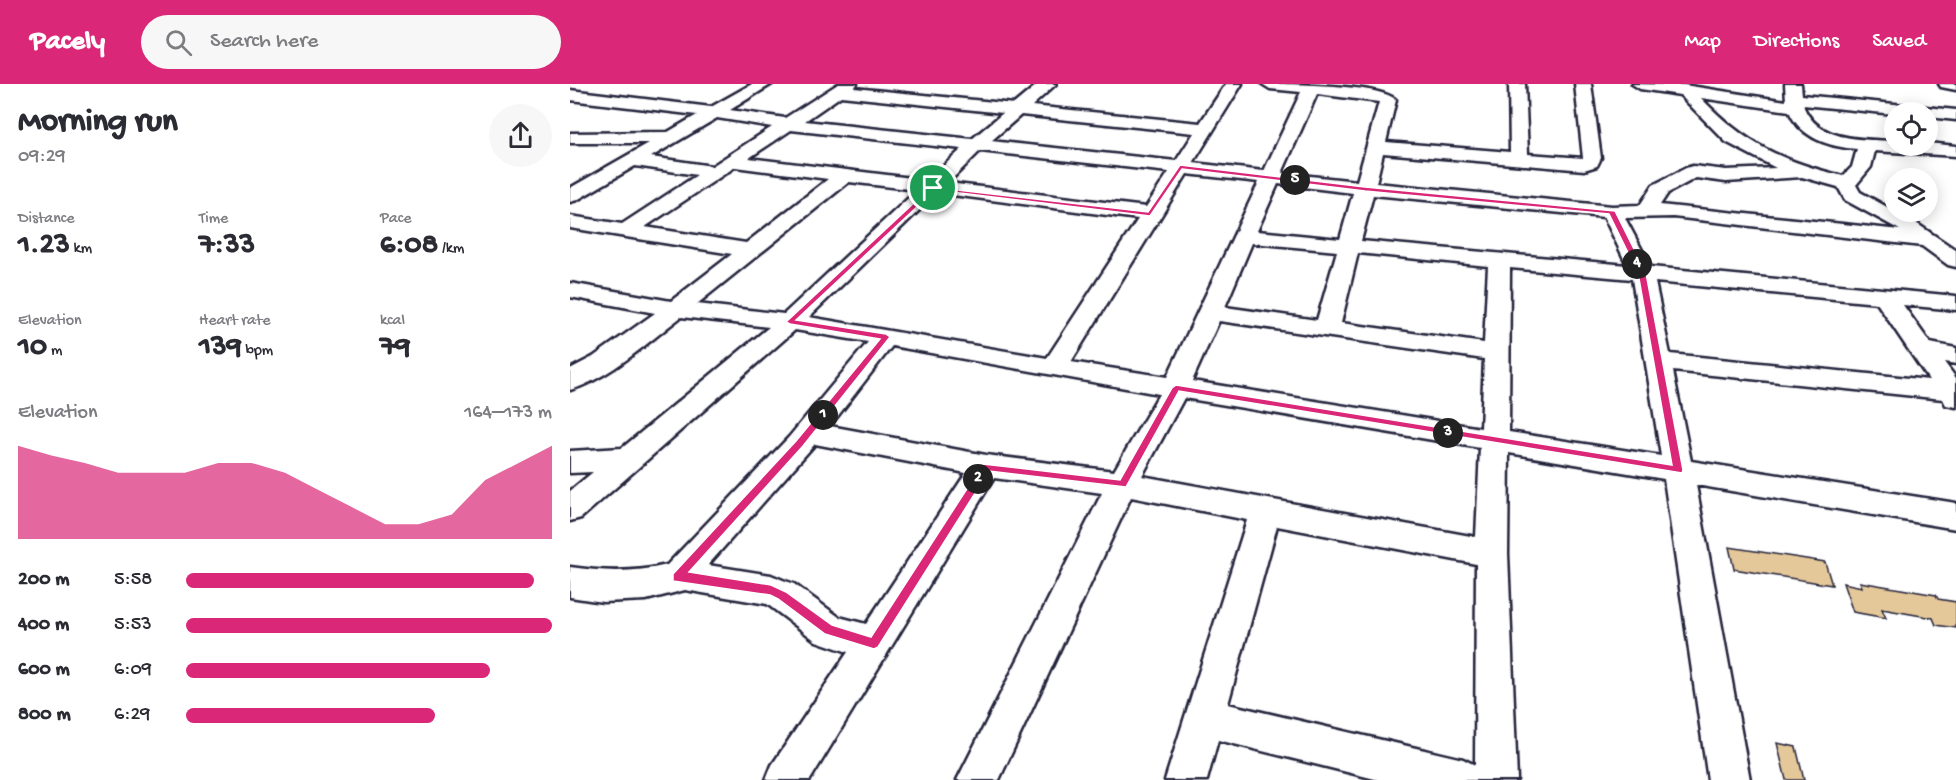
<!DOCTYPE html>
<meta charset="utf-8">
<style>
body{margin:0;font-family:"Gochi Hand",sans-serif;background:#f7f7f7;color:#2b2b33;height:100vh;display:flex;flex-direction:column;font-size:22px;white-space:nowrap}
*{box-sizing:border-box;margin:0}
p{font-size:20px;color:#7c7c81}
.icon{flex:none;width:33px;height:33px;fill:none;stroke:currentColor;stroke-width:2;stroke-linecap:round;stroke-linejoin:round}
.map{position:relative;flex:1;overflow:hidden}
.side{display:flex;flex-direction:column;background:#fff;width:570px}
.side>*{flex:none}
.tools{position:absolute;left:1314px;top:18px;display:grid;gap:12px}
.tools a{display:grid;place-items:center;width:54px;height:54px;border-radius:50%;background:#fff;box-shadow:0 3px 15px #0003;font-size:30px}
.pin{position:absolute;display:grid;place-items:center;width:51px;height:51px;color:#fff;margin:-26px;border:3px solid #fff;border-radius:50%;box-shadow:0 2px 6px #0007}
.km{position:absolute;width:30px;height:30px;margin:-15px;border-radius:50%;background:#222;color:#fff;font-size:16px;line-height:30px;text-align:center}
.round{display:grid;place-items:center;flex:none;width:63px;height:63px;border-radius:32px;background:#f7f7f7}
.head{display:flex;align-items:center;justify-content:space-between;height:102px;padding:0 18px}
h1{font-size:33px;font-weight:800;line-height:45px}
.stats{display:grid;grid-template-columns:repeat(3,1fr);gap:9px;height:102px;padding:6px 18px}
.stats div{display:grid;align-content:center}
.stats b{font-size:30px;font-weight:800}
.stats small{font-size:16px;font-weight:400}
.stats p{font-size:16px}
.chart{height:168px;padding:12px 18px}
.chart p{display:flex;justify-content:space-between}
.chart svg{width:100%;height:108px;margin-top:6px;fill:#db2777;opacity:.7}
ul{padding:0 18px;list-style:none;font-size:20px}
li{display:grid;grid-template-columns:96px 72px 1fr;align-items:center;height:45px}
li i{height:15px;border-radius:8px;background:#db2777}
header{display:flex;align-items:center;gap:36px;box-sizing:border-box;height:84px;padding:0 30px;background:#db2777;color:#fff}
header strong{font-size:28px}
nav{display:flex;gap:33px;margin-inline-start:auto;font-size:21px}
.search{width:420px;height:54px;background:#f7f7f7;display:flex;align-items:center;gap:15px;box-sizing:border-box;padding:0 21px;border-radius:33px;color:#7c7c81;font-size:22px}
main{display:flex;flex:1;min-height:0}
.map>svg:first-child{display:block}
</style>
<header>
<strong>Pacely</strong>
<div class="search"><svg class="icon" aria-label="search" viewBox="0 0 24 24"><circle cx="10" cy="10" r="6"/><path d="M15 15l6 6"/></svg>Search here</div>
<nav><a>Map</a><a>Directions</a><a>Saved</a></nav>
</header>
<main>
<section class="side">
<div class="head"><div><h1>Morning run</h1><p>09:29</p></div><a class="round"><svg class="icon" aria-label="share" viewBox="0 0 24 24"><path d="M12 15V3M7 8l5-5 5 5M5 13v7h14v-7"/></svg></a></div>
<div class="stats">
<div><p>Distance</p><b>1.23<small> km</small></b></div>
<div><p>Time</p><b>7:33</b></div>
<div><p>Pace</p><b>6:08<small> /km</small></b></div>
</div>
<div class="stats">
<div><p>Elevation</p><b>10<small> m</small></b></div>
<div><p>Heart rate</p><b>139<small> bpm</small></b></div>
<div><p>kcal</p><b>79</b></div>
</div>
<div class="chart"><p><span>Elevation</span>164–173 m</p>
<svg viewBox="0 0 160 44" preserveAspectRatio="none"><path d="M0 44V6L10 10L20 13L30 17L40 17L50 17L60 13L70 13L80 17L90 24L100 31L110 38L120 38L130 34L140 20L150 13L160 6V44z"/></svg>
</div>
<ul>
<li><b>200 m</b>5:58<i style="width:95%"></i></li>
<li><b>400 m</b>5:53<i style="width:100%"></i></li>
<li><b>600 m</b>6:09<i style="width:83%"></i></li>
<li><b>800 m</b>6:29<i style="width:68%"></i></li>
</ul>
</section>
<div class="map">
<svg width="1386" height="696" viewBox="0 0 1386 696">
<rect width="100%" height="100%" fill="#fff"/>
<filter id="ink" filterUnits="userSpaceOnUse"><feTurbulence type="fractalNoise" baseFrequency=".0167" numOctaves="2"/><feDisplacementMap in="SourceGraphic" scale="12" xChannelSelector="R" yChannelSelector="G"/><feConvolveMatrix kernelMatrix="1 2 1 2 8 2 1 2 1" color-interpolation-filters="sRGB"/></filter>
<g filter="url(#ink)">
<path fill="#e5c899" stroke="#22223b" stroke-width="1.5" d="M1159,463L1255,478L1262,501L1164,485Z
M1290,498L1366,511L1368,515L1386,518V544L1366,541L1363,534L1312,525L1316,534L1283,528L1273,499L1292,503Z
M1207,659L1226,663L1234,696H1216Z"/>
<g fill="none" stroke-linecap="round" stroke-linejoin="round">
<g stroke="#22223b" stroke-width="5">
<path id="minor" d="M182,0H202L160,26L215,34L268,0H287L284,4L444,20L468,0H486L462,22L630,39L656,0H672L623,79L694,87L731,8L700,5L692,0C717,0 812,0 826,16L816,58L940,68L939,0H955L958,70L1013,74L1005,0H1021L1031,74L1027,82L1014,86L813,69L806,99L1042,122L1070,121L1083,101L1116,84L1123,82L1156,86L1206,84L1156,58L1110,11L1070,5L1062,0L1114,1L1216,17L1215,0H1231L1232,11L1386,26V36L1358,33V28L1324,30L1233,21C1247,58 1291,55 1324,57V62H1358V59L1386,62V72L1305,67L1301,83L1286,101L1290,108L1346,139L1386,166V183L1378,181L1352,162L1103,133L1055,134L1081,183L1386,212V226L1333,221L1360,259L1386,264V280L1374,278L1386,294V323L1376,321L1373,315L1103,287L1121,377L1386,419V445L1126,401L1180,696H1138L1094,395L939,369L938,470L947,696H809L648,656L637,696H595L677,436L561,413L429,696H387L532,409L424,394L240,696H196L202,681L278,568L246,557L197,520L115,506L76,516L33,518L0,513V483C33,488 64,489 97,481L219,353L298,258L225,246L11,434L0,437V407L23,388L0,389V367L52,364L199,243L111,233C79,257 39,295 0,306V285L23,273L85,229L0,213V199L101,217L162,170L0,144V132L52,140L127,91L65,82L7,116L0,118V104L79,59H0V49L98,48L127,31L0,16V6L141,23ZM747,10L809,18L787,97L712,89ZM271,12L433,29L402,55L235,37ZM1131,14L1219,27C1230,54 1260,63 1287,65L1282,83L1273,92C1211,77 1175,60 1131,14ZM451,31L624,49L606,77L421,57ZM147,34L202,43L142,82L81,73ZM221,46L392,65L358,96L179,74ZM410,67L599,88L576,123L378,99ZM165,83L258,95L176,159L75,143ZM617,90L689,98L597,293L501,278ZM1232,93L1268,103L1275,116L1330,146L1090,121L1098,109L1126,94L1156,98ZM279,98L347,106L214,230L127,220ZM708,100L783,109L770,155L687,147ZM367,109L568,135L477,274L239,233ZM803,111L1034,133L1057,181L791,157ZM682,159L767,167L747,236L655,223ZM788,169L918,182L914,259L771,239ZM940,184L1062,195L1091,372L939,348ZM1085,198L1307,219L1359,296L1100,270ZM649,237L914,275L911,344L622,297ZM322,262L589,310L544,387L416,371L260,342ZM614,314L910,364L906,453L572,392ZM245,360L396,389L296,540L269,533L224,500L213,496L201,491L138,481ZM707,442L906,480L905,681L893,675L658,620Z
M1369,0H1386V6L1371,3Z"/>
</g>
<use href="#minor" fill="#fff" fill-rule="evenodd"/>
</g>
</g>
<path fill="#db2777" stroke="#fff" stroke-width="1.5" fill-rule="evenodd" d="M610,81L795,103L1045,127L1076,189L1113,386L1112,389L609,307L556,403L419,387L308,563L304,565L255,550L208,515L200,511L103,497V490L226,357L310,255L220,240L216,238L361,103L578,128ZM612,85L795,107L1039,130L1068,189L1102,381L606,301L602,304L550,396L413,380L301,553L262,541L216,508L201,501L119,488L233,362L320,253L316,250L226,236L365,106L580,132Z"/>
</svg>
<div class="tools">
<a><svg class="icon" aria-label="locate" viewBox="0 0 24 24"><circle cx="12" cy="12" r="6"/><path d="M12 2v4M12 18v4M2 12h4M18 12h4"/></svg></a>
<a><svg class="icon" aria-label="layers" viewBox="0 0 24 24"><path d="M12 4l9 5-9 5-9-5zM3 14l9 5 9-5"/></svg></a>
</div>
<div class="pin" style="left:363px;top:104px;background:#1e9e55"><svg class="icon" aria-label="arrive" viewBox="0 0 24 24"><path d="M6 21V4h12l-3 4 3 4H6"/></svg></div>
<b class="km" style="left:253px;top:331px">1</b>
<b class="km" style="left:408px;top:395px">2</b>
<b class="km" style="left:878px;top:349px">3</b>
<b class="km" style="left:1067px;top:180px">4</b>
<b class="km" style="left:725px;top:96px">5</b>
</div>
</main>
